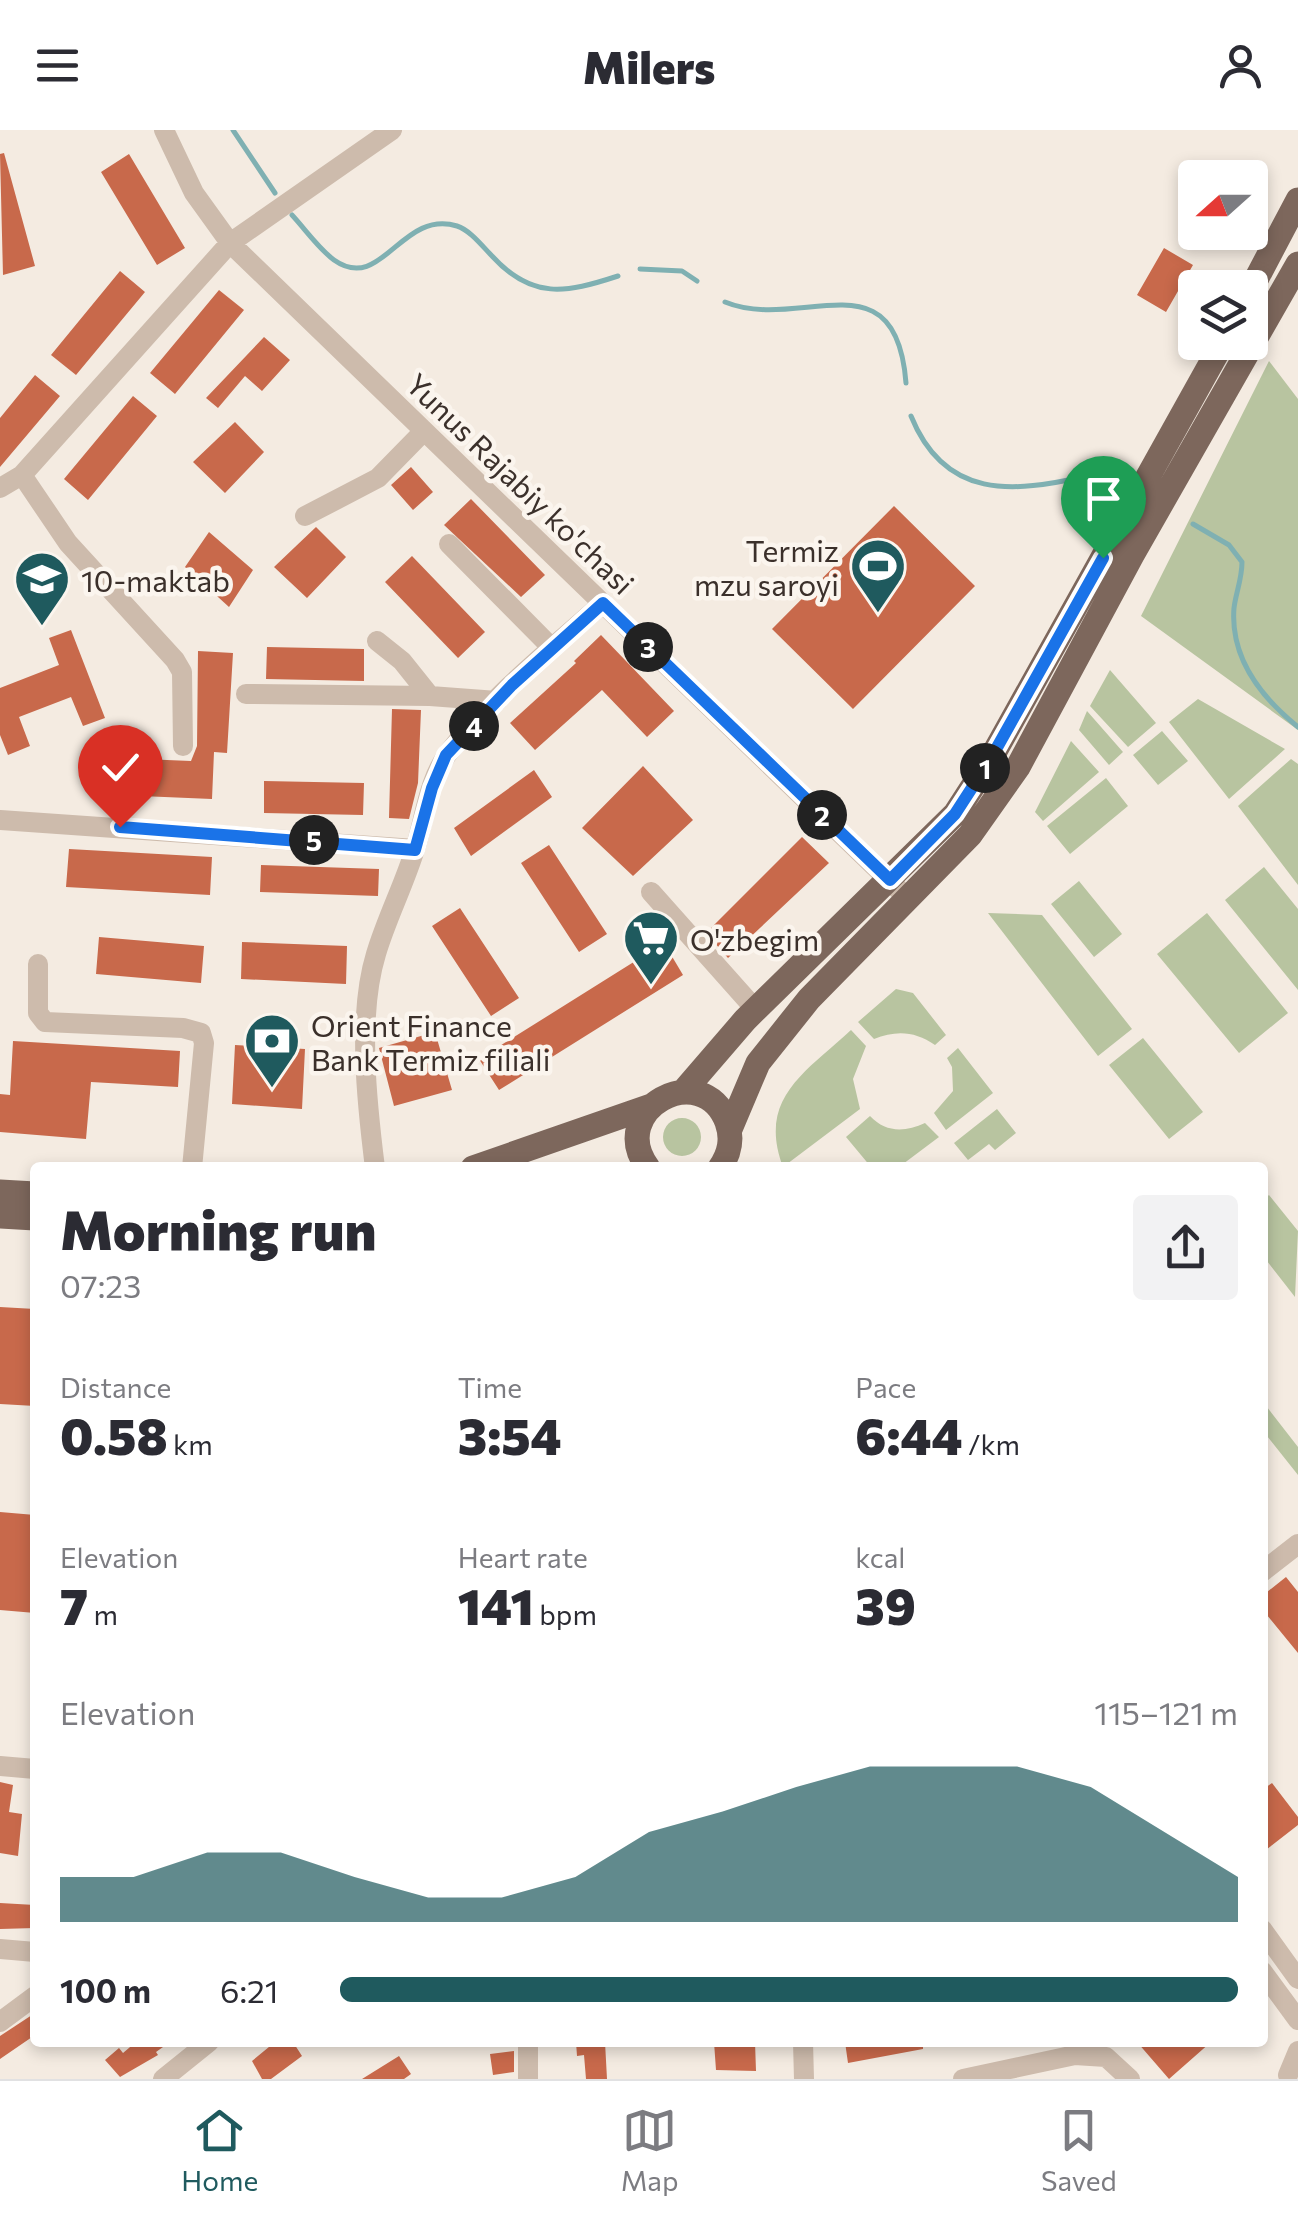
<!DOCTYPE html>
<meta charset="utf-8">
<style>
body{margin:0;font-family:Commissioner,sans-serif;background:#f2f2f3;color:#2b2b33;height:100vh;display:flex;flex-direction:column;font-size:38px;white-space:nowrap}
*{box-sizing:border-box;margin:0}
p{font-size:32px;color:#7c7c81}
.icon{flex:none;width:55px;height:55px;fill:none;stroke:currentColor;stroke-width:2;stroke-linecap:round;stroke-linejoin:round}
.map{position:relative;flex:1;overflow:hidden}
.drawer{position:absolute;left:30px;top:1032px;width:1238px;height:885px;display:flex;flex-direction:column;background:#fff;border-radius:10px;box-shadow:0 5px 15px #0003}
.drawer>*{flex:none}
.needle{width:65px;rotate:249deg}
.fabs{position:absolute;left:1178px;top:30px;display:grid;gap:20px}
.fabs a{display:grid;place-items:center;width:90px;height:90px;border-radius:10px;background:#fff;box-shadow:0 5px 15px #0003;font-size:50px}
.pin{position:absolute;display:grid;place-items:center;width:85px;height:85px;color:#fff;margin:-102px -42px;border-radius:50% 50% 50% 0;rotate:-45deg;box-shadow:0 0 10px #0007}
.pin .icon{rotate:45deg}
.km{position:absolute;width:50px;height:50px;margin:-25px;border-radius:50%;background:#222;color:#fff;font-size:28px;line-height:50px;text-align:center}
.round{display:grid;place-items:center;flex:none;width:105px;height:105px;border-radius:10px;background:#f2f2f3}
.summary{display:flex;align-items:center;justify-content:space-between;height:170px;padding:0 30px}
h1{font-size:55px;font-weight:800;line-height:75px}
.stats{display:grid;grid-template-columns:repeat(3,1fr);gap:15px;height:170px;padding:10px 30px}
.stats div{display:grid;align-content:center}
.stats b{font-size:50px;font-weight:800}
.stats small{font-size:28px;font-weight:400}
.stats p{font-size:28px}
.chart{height:280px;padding:20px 30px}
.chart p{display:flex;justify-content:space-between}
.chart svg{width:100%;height:180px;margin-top:10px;fill:#1f5a5e;opacity:.7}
ul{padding:0 30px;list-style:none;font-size:32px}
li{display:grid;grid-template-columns:160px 120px 1fr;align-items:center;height:75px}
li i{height:25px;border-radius:12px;background:#1f5a5e}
header{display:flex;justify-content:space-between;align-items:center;height:130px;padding:0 30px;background:#fff;font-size:45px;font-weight:800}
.dock{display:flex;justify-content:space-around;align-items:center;height:140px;border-top:2px solid #e1e1e2;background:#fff;font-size:28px;color:#7c7c81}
.dock a{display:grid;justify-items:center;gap:5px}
.dock .current{color:#1f5a5e}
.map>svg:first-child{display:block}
</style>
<header><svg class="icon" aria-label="menu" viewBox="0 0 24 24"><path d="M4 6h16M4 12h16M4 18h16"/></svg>Milers<svg class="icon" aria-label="person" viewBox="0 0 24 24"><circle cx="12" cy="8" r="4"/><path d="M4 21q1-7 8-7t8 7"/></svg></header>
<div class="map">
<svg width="1298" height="1949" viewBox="0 0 1298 1949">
<rect width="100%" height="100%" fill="#f4ebe1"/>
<path fill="#b8c4a0" d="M1269,231L1298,269V600L1141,486Z
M1110,540L1156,593L1128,617L1090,576Z
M1198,569L1285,619L1229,669L1169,592Z
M1087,581L1123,622L1109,635L1079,600Z
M1162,601L1188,631L1158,655L1133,625Z
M1071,611L1099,642L1043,691L1035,682Z
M1291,629L1298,634V755L1238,676Z
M1106,648L1128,676L1070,724L1047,696Z
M1264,737L1298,779V860L1225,770Z
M1079,751L1122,804L1094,827L1051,774Z
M988,783L1042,785L1132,899L1098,926Z
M1207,783L1288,883L1239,923L1157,824Z
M896,859L913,863L946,905L935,915C915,901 896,900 874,909L858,892Z
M851,900L866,916L853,949L860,979L783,1037C757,968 806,942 851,900Z
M1143,908L1203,982L1169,1009L1109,935Z
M958,918L993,963L946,1000L934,983L953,961L952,937L947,928Z
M997,979L1016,1003L995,1020L989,1014L968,1030L954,1013Z
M870,986C886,1003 905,1002 925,993L939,1007L899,1037H871L846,1007Z
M663 1007a19 19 0 1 1 38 0a19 19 0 1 1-38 0Z
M1269,1065L1298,1101L1295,1167L1263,1126V1070Z
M1263,1272L1298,1317V1345L1263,1301Z"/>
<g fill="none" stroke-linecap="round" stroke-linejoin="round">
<path stroke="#7fb0b2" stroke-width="5" d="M233,0L275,63
M292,85C305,99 319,119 334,130C382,164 401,79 457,96C470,100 483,117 492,126C532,170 566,163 618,146
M640,139L682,141L697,151
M725,172C800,203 896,122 906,253
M911,286C945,370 1013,363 1087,346
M1193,394L1229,415L1242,432C1242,449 1236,462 1234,478C1230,528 1262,568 1298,597"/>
</g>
<path fill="#c8694b" d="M4,23L35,136L3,145L0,24Z
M129,24L185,118L157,135L101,42Z
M1164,118L1193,135L1166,182L1137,165Z
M120,141L145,162L76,245L51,225Z
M219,160L244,180L175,264L150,243Z
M264,207L290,230L262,261L245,246L218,278L206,268Z
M35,245L60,266L0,337V288Z
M133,266L157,286L88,370L64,349Z
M235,292L264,322L225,363L193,332Z
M411,337L433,362L413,380L391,355Z
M471,369L545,445L521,467L444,395Z
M894,376L975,456L853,579L772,499Z
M316,397L346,427L307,468L274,437Z
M209,402L253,440L229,477L185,437Z
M412,426L485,502L458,528L385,452Z
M71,500L105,588L83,596L71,567L19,587L30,616L8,625L0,605V558L59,535L49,508Z
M601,505L674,581L647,607L602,560L535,620L510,593L576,533L574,531Z
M267,517L364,519V551L266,549Z
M198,521L233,523L227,623L214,622L212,669L93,664L94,627L191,631L197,616Z
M392,579L421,580L418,653L409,689L389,688Z
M643,636L693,690L633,746L582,698Z
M534,640L552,667L471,726L454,698Z
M264,651L364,653L363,685L264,683Z
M802,707L829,733L728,828L706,803Z
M549,715L607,804L579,822L521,733Z
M69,719L212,727L210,765L66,757Z
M261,735L379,739L378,766L260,762Z
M460,778L519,868L491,886L432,796Z
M99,807L204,816L201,853L96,844Z
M242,812L347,816L346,854L241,849Z
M664,813L683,845L499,960L479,929Z
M435,902L452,960L394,976L379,918Z
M13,911L180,921L178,957L91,952L86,1009L0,1002V964L10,965Z
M235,915L305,919L302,979L232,974Z
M0,1177L35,1179V1276L0,1274Z
M0,1382L35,1385V1483L0,1480Z
M1286,1447L1298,1462V1523L1262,1479V1466Z
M0,1652L13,1655L9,1682L22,1684L18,1726L0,1723Z
M1272,1653L1298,1687V1695L1262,1723V1660Z
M0,1773L35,1775V1798L0,1799Z
M35,1883V1905L0,1929V1906Z
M136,1912H170L156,1922L158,1925L120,1947L105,1930L119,1918L123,1923Z
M275,1912H293L302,1926L271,1949H262L252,1931Z
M576,1912H605L607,1949H586L584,1925L577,1926Z
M714,1912H755L756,1941L716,1940Z
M845,1912H923V1919L848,1933Z
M1137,1912H1211L1169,1949Z
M514,1921V1942L493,1945L490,1924Z
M399,1926L411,1944L404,1949H362Z"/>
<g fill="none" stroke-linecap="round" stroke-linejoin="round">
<path stroke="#cdbbac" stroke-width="20" d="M164,0L194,63L230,113L899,760
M22,345L68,413L175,530L182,542L183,616
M0,358L22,345L230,113L392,0
M305,386L378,348L424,301
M449,414L552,518
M377,511L402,531L430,566L497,571
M246,564L430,566
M0,690L415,719
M651,762L756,880
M38,834V883L45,892L183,898L201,903L204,913L192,1038
M375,1038C367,974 357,886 376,824C387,787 405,753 416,716C425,686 429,648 449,622C492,566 550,520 603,473
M1262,1442L1298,1414
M0,1636L35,1639
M1262,1799L1298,1849
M0,1819L35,1822
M1262,1841L1298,1890
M0,1892L35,1866
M528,1912V1949
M803,1912L804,1949
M1288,1945L1298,1921
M163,1949L209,1912
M963,1949L1075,1925L1106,1927L1130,1949"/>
<path stroke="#7d675c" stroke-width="25" d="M1250,161L1298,70
M683,962L745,890L955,684L990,630L1223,212
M730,999L758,933L809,869L970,705L1018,637L1132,425L1298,134
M473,1038L651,976
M648,1038C605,980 702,927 727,992C733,1009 730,1023 720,1038
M0,1062L35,1064
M0,1086L35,1088"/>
</g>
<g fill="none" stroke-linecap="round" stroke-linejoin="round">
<g stroke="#fff" stroke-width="20">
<path id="route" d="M120,697L415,720L432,658L446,625L512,555L603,473L890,750L955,684L990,630L1103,428"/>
</g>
<use href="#route" stroke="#1a73e8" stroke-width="12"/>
</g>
<defs>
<g id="stadium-pin" transform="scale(2.875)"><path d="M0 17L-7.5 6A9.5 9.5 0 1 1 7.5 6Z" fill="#1f5a5e" stroke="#fbf5ee"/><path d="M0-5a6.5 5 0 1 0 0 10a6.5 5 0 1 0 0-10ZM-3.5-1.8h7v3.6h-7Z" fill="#fff"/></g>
<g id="school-pin" transform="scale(2.875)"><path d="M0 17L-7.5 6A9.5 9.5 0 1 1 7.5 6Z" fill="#1f5a5e" stroke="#fbf5ee"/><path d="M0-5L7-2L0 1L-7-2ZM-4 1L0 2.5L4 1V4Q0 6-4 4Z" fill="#fff"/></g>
<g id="supermarket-pin" transform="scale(2.875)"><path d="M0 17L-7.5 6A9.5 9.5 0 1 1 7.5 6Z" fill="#1f5a5e" stroke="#fbf5ee"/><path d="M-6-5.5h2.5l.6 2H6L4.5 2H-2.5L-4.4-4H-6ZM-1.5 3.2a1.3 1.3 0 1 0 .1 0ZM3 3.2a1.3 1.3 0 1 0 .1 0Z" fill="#fff"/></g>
<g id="bank-pin" transform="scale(2.875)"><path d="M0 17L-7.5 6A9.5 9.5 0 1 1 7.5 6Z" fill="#1f5a5e" stroke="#fbf5ee"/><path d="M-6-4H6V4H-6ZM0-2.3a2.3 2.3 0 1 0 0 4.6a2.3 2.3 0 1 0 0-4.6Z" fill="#fff"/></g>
</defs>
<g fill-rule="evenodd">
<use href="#stadium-pin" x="878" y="436"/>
<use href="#school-pin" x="42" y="449"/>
<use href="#supermarket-pin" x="651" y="808"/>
<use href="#bank-pin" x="272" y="911"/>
</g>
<g text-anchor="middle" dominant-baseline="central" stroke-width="9" stroke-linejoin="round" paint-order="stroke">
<g font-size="30" fill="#3b302b" stroke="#fbf5ee">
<text transform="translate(521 353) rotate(44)">Yunus Rajabiy ko'chasi</text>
</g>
<g font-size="30" fill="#3b302b" stroke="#fbf5ee" text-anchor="start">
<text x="839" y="419" text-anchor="end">Termiz<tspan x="839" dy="34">mzu saroyi</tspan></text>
<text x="81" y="449">10-maktab</text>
<text x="690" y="808">O'zbegim</text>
<text x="311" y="894">Orient Finance<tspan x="311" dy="34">Bank Termiz filiali</tspan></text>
</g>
</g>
</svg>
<div class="fabs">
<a><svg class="needle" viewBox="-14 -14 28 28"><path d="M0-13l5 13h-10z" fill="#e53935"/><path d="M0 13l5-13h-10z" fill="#7c7c81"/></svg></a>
<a><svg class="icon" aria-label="layers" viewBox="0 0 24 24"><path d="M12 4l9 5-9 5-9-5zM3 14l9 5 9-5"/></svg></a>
</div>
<div class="pin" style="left:1103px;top:428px;background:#1e9e55"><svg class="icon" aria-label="arrive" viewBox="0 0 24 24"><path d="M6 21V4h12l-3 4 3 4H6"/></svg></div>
<div class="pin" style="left:120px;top:697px;background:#d93025"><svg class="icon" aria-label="check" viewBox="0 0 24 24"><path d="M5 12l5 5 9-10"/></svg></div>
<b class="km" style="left:985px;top:638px">1</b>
<b class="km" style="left:822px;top:685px">2</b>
<b class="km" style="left:648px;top:517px">3</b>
<b class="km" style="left:474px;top:596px">4</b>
<b class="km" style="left:314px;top:710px">5</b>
<section class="drawer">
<div class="summary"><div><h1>Morning run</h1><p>07:23</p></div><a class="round"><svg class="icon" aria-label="share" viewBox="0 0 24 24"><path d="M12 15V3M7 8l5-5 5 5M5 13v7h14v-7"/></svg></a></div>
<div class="stats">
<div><p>Distance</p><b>0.58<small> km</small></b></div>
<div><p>Time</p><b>3:54</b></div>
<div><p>Pace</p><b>6:44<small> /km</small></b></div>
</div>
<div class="stats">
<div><p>Elevation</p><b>7<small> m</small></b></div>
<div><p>Heart rate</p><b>141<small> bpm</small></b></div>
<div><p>kcal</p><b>39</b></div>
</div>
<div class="chart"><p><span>Elevation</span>115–121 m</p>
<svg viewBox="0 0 160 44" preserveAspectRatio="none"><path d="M0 44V33L10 33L20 27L30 27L40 33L50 38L60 38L70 33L80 22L90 17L100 11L110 6L120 6L130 6L140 11L150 22L160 33V44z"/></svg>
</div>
<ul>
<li><b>100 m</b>6:21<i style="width:100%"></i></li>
</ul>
</section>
</div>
<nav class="dock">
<a class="current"><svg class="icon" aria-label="home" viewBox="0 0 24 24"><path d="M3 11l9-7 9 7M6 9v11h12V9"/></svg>Home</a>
<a><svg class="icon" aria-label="map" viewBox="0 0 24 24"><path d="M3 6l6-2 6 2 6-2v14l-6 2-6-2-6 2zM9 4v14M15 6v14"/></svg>Map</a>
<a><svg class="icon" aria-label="saved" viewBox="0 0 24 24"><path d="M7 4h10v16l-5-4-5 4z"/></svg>Saved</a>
</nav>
